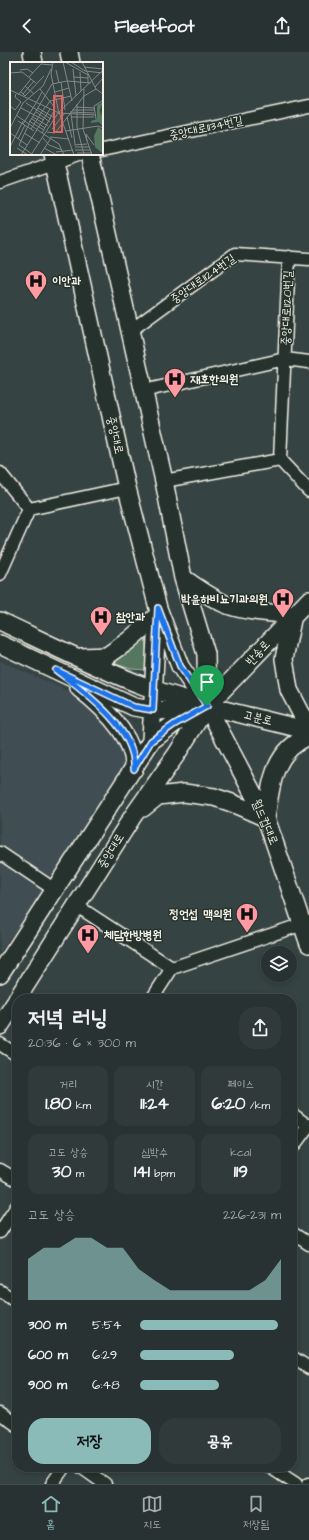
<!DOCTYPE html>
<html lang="ko">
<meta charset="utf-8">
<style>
body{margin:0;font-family:"Architects Daughter","Poor Story",sans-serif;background:#303a3a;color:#f1f3f6;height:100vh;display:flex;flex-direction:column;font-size:15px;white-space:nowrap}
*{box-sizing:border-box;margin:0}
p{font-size:13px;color:#a5aaac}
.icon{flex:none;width:22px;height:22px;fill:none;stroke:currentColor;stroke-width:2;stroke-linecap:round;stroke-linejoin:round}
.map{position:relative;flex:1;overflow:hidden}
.panel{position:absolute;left:12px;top:942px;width:285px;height:478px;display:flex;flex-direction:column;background:#283232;border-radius:16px;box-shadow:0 2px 6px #0003,0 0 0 1px #444d4d}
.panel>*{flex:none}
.controls{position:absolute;left:261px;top:894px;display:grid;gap:8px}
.controls a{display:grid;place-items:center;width:36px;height:36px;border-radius:50%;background:#283232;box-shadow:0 2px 6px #0003,0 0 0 1px #444d4d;font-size:20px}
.pin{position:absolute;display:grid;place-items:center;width:34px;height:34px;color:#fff;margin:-41px -17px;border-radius:50% 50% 50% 0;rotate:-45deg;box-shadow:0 0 4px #0007}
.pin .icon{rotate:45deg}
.round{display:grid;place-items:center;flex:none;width:42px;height:42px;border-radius:16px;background:#303a3a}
.headline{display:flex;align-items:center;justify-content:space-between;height:68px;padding:0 16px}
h1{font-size:22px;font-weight:700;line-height:30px}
.figures{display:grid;grid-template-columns:repeat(3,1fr);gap:6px;height:68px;padding:4px 16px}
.figures div{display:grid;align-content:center;border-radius:10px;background:#303a3a;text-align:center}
.figures b{font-size:17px;font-weight:700}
.figures small{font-size:11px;font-weight:400}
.figures p{font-size:11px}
.chart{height:112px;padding:8px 16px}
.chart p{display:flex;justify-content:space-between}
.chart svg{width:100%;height:72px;margin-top:4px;fill:#8bbbb9;opacity:.7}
.primary-button{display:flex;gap:8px;margin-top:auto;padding:8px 16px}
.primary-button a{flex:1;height:46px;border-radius:16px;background:#8bbbb9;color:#111;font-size:16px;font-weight:700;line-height:46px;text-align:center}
.primary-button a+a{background:#303a3a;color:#f1f3f6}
ul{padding:0 16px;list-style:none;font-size:13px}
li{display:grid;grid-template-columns:64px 48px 1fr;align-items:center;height:30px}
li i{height:10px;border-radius:5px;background:#8bbbb9}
header{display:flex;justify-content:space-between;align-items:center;height:52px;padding:0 16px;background:#283232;font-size:18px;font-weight:700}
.tabs{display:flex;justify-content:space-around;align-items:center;height:56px;border-top:1px solid #444d4d;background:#283232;font-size:11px;color:#a5aaac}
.tabs a{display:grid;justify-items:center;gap:2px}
.tabs .current{color:#8bbbb9}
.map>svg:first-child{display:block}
</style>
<header><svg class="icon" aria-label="back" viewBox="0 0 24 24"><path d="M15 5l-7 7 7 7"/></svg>Fleetfoot<svg class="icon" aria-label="share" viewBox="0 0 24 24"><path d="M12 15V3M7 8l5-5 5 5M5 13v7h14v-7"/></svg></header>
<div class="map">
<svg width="309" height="1432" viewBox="0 0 309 1432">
<rect width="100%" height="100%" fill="#364343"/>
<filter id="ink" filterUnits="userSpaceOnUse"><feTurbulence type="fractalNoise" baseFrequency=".025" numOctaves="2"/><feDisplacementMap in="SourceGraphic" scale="8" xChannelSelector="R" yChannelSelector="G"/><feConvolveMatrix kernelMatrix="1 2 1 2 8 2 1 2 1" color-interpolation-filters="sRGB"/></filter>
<g filter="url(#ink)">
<path fill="#414e52" d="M0,609L57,634L93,655L116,684L124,699L126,719L83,786L0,900Z"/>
<path fill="#55765f" stroke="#a4b4a4" d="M145,584L147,603L146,618L132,617L115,612L114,609Z"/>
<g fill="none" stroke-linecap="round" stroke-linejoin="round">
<g stroke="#f4f1e8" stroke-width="15">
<path id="minor" d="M102,98L309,54
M0,130L81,102
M130,279L235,202L309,207
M143,339L285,307L309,310
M280,408L289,205
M280,408L309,439
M0,421L29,457
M164,429L280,408
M0,522L29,457L127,436
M0,801L55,838
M77,854L172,916
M152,947L172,916L309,870
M0,992L17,1003
M292,1062L308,1074
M292,1096L309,1073
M0,1118L17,1128
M0,1180L17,1154
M292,1181L309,1192
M0,1239L17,1250
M292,1305L309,1316
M0,1361L17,1373
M81,1415L105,1432
M270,1415L296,1432
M52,1432L64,1415
M308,1432H309"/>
</g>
<g stroke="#f4f1e8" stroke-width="20">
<path id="secondary" d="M32,0L34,11
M69,0L71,11
M53,102L127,436L158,556L180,614L207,654L266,766L309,892
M183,526C197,536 210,545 225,552C245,560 272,561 293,563L284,607L289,638L301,661L309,672
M0,569C47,591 96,616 144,634C198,653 254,665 309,679
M0,592L134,655L159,659L199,655
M81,605L107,604L128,589L157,564
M79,636C102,654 136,685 134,717
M151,689L157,564
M143,756L158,744L184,741L214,745L232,751L266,766
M266,766C271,732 273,699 309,684
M0,922L151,689L175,671L207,654L309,548
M17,947L133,764L176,703L207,654L206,602L183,526L164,429L90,102
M0,974L17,948"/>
</g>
<use href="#minor" stroke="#26332d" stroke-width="12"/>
<use href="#secondary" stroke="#26332d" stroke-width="17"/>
</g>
</g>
<g fill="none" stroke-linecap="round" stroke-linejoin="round" filter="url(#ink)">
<g stroke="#fff" stroke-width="8">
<path id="route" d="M158,556L180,614L207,654L175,672L151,689L134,717C137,677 84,640 56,618L134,655L153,658Z"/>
</g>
<use href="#route" stroke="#1a73e8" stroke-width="5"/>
</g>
<defs>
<g id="hospital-pin" transform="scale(1.15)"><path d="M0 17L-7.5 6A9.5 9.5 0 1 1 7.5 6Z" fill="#ff9aa2" stroke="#26332d"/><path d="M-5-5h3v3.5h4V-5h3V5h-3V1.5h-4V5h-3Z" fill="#111"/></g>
</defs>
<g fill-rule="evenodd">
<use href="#hospital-pin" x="36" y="229"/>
<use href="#hospital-pin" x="175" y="327"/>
<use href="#hospital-pin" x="283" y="547"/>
<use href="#hospital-pin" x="101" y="565"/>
<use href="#hospital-pin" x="247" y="862"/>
<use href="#hospital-pin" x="88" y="883"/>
</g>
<g text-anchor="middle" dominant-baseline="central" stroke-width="3" stroke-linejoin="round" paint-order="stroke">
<g font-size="12" fill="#f4f1e8" stroke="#26332d">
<text transform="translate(206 76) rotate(-12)">중앙대로1134번길</text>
<text transform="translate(203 227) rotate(-35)">중앙대로1124번길</text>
<text transform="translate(287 256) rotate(-88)">중앙대로1120번길</text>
<text transform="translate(115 383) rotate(77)">중앙대로</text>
<text transform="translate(258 601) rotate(-47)">반송로</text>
<text transform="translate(258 666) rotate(14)">고분로</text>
<text transform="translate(265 770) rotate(67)">월드컵대로</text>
<text transform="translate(111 799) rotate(-58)">중앙대로</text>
</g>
<g font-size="12" font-weight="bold" fill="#f4f1e8" stroke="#26332d" text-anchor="start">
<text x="52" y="229">이안과</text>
<text x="190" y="327">재호한의원</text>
<text x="268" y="547" text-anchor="end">박윤하비뇨기과의원</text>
<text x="116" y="565">참안과</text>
<text x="232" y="862" text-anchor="end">정언섭 맥의원</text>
<text x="104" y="883">체담한방병원</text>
</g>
</g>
<g transform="translate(10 10)">
<rect width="93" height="93" fill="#364343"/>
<path d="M93,40L90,48L91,54L93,44V65L89,60L81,61V59L87,57V43ZM88,65L93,68V92L85,85L84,74Z" fill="#55765f"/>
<path fill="none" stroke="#828985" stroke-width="1" d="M43,0L41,12L49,52M53,0L62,39M55,0L78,13V21M61,0L75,9L93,11M72,0L86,27L93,32M74,5L93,7M63,7L66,34M10,8L17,7L23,11M46,8L49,21M70,10L71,29M0,11L12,10L26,21M19,15L31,2L42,3M63,15L78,16M51,20L55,48M15,24L24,32M85,25L93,16M30,27L45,46M74,27L73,67L82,93M0,28L49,51L86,53M11,30L15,34L34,14M45,30L59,26M13,32L24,19M8,33L21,17M16,41L41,57M26,41L32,30M67,42V65L74,93M0,44L5,48L11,40L5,35L6,32M36,45L40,39L61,34M66,45L84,46M11,46L34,58M28,46L43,55M62,48H84M26,50L40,60M49,50L64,93M60,50L84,51M61,52L65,82M6,53L19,62M23,55L38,64M57,55L62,76M61,55H84M22,57L35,66M86,57L84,44L92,39M8,59L24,69M19,59L34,68M19,61L42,22L57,19L81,21M13,62L26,41M19,62L9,83L22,92M19,62L35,73M0,66L13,41L33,24L41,7M21,67L35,45M42,67L55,51M56,69L88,64L93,66M37,70L45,71L74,34L86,27M0,71L17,83M14,71L30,81M32,71L44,49M35,73L49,82L54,93M40,75L59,77M33,76L39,83L52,88M8,77L15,63M77,79L76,72L84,83M64,83L77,82M0,85L13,59M65,85H79M7,86L18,93M34,86L47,93M65,88H80M46,90L63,88M67,91H82M11,93L40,47M21,93L48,51L93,8M30,93L41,76"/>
<path fill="#df6462" fill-opacity="0.15" stroke="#df6462" stroke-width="2" d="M44,34H52V70H44Z"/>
<rect width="93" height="93" fill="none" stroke="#f4f1e8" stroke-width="2"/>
</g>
</svg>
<div class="controls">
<a><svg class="icon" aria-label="layers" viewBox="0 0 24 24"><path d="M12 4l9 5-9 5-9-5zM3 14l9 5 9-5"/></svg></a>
</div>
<div class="pin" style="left:207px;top:654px;background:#1e9e55"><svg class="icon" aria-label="arrive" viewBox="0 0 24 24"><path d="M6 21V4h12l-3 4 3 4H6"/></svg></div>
<section class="panel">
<div class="headline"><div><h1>저녁 러닝</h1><p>20:36 · 6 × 300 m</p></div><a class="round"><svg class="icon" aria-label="share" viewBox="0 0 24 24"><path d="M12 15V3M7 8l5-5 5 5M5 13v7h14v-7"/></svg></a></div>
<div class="figures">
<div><p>거리</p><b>1.80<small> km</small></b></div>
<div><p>시간</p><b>11:24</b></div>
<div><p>페이스</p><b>6:20<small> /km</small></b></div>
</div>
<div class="figures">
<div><p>고도 상승</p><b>30<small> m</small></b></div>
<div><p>심박수</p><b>141<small> bpm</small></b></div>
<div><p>kcal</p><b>119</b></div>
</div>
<div class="chart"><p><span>고도 상승</span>226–231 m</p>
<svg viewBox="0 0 160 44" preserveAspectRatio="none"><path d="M0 44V19L10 12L20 12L30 6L40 6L50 12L60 12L70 25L80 32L90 38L100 38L110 38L120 38L130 38L140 38L150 32L160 19V44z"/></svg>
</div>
<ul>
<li><b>300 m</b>5:54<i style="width:98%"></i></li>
<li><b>600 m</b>6:29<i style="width:67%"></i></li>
<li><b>900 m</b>6:48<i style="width:56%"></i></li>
</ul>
<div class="primary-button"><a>저장</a><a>공유</a></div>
</section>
</div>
<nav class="tabs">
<a class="current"><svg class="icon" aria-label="home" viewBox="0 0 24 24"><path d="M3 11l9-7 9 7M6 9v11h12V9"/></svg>홈</a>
<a><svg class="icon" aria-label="map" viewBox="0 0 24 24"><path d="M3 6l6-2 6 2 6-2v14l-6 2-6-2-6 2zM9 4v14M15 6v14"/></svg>지도</a>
<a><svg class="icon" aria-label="saved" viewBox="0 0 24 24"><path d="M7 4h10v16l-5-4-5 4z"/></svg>저장됨</a>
</nav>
